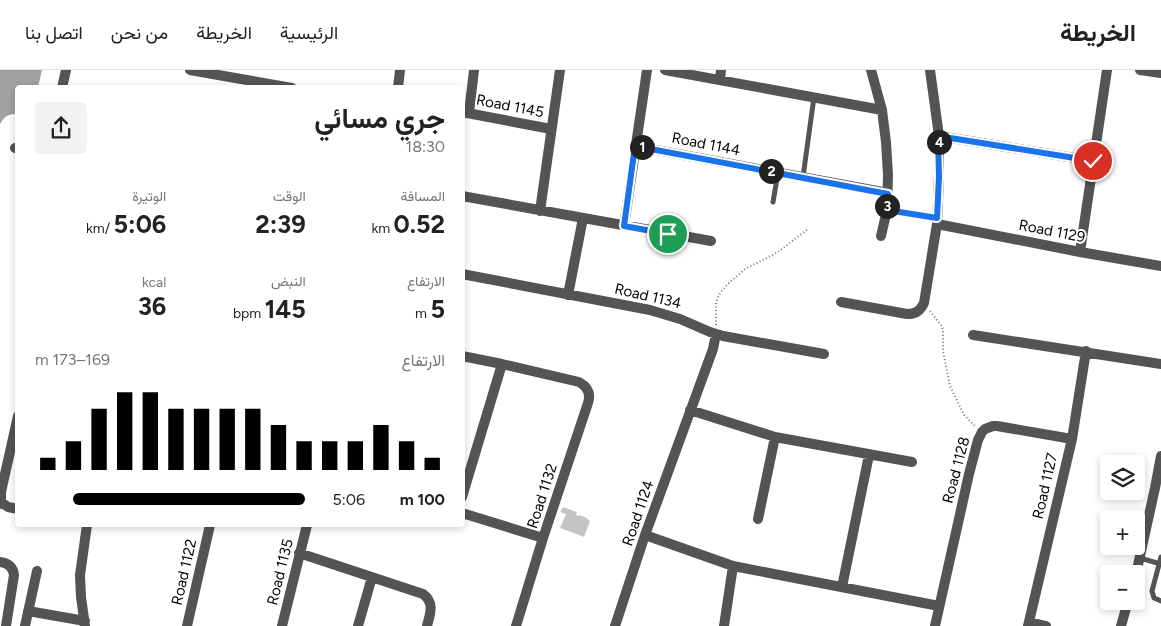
<!DOCTYPE html>
<html lang="ar">
<meta charset="utf-8">
<style>
body{margin:0;font-family:Figtree,Vazirmatn,sans-serif;background:#f2f2f2;color:#222;direction:rtl;height:100vh;display:flex;flex-direction:column;font-size:19px;white-space:nowrap}
*{box-sizing:border-box;margin:0}
p{font-size:16px;color:#767676}
.icon{flex:none;width:28px;height:28px;fill:none;stroke:currentColor;stroke-width:2;stroke-linecap:round;stroke-linejoin:round}
.map{position:relative;flex:1;overflow:hidden;direction:ltr}
.details{position:absolute;left:15px;top:15px;width:450px;height:442px;display:flex;flex-direction:column;background:#fff;border-radius:5px;box-shadow:0 2px 8px #0003;direction:rtl}
.details>*{flex:none}
.tools{position:absolute;left:1100px;top:385px;display:grid;gap:10px}
.tools a{display:grid;place-items:center;width:45px;height:45px;border-radius:5px;background:#fff;box-shadow:0 2px 8px #0003;font-size:25px}
.pin{position:absolute;display:grid;place-items:center;width:42px;height:42px;color:#fff;margin:-21px;border:2px solid #fff;border-radius:50%;box-shadow:0 1px 5px #0007}
.km{position:absolute;width:25px;height:25px;margin:-12px;border-radius:50%;background:#222;color:#fff;font-size:14px;line-height:25px;text-align:center}
.round{display:grid;place-items:center;flex:none;width:52px;height:52px;border-radius:5px;background:#f2f2f2}
.overview{display:flex;align-items:center;justify-content:space-between;height:85px;padding:0 20px}
h1{font-size:28px;font-weight:700;line-height:38px}
.figures{display:grid;grid-template-columns:repeat(3,1fr);gap:8px;height:85px;padding:5px 20px}
.figures div{display:grid;align-content:center}
.figures b{font-size:25px;font-weight:700}
.figures small{font-size:14px;font-weight:400}
.figures p{font-size:14px}
.chart{height:140px;padding:10px 20px}
.chart p{display:flex;justify-content:space-between}
.chart svg{width:100%;height:90px;margin-top:5px;stroke:#000;stroke-width:6}
ul{padding:0 20px;list-style:none;font-size:16px}
li{display:grid;grid-template-columns:80px 60px 1fr;align-items:center;height:38px}
li i{height:12px;border-radius:6px;background:#000}
header{display:flex;align-items:center;gap:30px;box-sizing:border-box;height:70px;padding:0 25px;background:#fff;border-bottom:1px solid #e0e0e0}
header strong{font-size:24px}
nav{display:flex;gap:28px;margin-inline-start:auto;font-size:18px}
.map>svg:first-child{display:block}
</style>
<header>
<strong>الخريطة</strong>
<nav><a>الرئيسية</a><a>الخريطة</a><a>من نحن</a><a>اتصل بنا</a></nav>
</header>
<div class="map">
<svg width="1161" height="556" viewBox="0 0 1161 556">
<rect width="100%" height="100%" fill="#fff"/>
<path fill="#a2a2a2" d="M0,0H42L38,17L18,18L17,44C8,44 5,46 0,54Z"/>
<path fill="#c4c4c4" d="M563,437L577,442L576,445L579,446V445L587,448V449L590,451L584,467L560,458L566,444L560,442Z"/>
<g fill="none" stroke-linecap="round" stroke-linejoin="round">
<path stroke="#767676" stroke-width="2" stroke-dasharray="1 2.5" stroke-linecap="butt" d="M930,241L941,255L943,260V281L950,316L964,345L975,356
M716,255V232L720,223L729,213L745,199L778,182L808,159"/>
<path stroke="#545454" stroke-width="5" d="M803,107L814,27
M773,132L778,103
M887,140L937,148
M1161,487L1152,521L1154,528L1161,531
M1140,488L1161,494"/>
<path stroke="#545454" stroke-width="10" d="M190,0L292,18
M665,0L882,40
M871,0L882,40L886,72L888,105L887,140L881,166
M1140,0L1161,3
M720,10L721,0
M62,18L66,0
M398,18L400,0
M462,42L551,59
M469,43L474,0
M939,66L1093,91
M635,76L888,123
M15,78L18,79
M462,126L711,171
M540,141L560,0
M937,154L1080,182L1161,196
M624,156L647,0
M1080,182L1107,0
M462,204L650,240L680,249L710,262L723,266L824,284
M568,225L583,148
M841,232L907,244C916,244 920,241 924,233L937,154L939,107V66L930,0
M973,265L1161,294
M462,286L502,294L579,312C588,317 591,324 588,333L543,468L516,556
M690,340L775,367L912,392
M462,427L502,294
M1,432L8,437L18,439
M0,434L1,432V422L18,346
M462,443L543,468
M758,449L775,367
M645,465L733,496L939,536
M299,483L423,524C435,533 430,544 427,556
M0,492C8,493 13,497 14,505L6,556
M1136,504L1155,418L1161,386
M842,517L869,385
M28,541L85,551
M1029,552L1046,556
M25,556L37,501
M85,556L81,527L80,505L87,455
M187,556L210,455
M282,556L307,455
M358,556L372,507
M615,556L645,465L713,279L716,264
M724,556L733,496
M935,556L969,404L978,370L982,362L985,359L993,356H997L1072,369
M1028,556L1072,369L1086,281
M1121,556L1128,531"/>
</g>
<g fill="none" stroke-linecap="round" stroke-linejoin="round">
<g stroke="#fff" stroke-width="10">
<path id="route" d="M668,164L624,156L635,76L888,124L887,140L937,148L939,107L938,66L1093,91"/>
</g>
<use href="#route" stroke="#1a73e8" stroke-width="6"/>
</g>
<g text-anchor="middle" dominant-baseline="central" stroke-width="4" stroke-linejoin="round" paint-order="stroke">
<g font-size="15" fill="#000" stroke="#fff">
<text transform="translate(510 36) rotate(11)">Road 1145</text>
<text transform="translate(706 74) rotate(11)">Road 1144</text>
<text transform="translate(1052 161) rotate(11)">Road 1129</text>
<text transform="translate(648 226) rotate(13)">Road 1134</text>
<text transform="translate(956 400) rotate(-75)">Road 1128</text>
<text transform="translate(1045 416) rotate(-77)">Road 1127</text>
<text transform="translate(542 426) rotate(-72)">Road 1132</text>
<text transform="translate(638 443) rotate(-71)">Road 1124</text>
<text transform="translate(184 502) rotate(-77)">Road 1122</text>
<text transform="translate(280 502) rotate(-76)">Road 1135</text>
</g>
</g>
</svg>
<div class="tools">
<a><svg class="icon" aria-label="layers" viewBox="0 0 24 24"><path d="M12 4l9 5-9 5-9-5zM3 14l9 5 9-5"/></svg></a>
<a>+</a>
<a>−</a>
</div>
<div class="pin" style="left:668px;top:164px;background:#1e9e55"><svg class="icon" aria-label="arrive" viewBox="0 0 24 24"><path d="M6 21V4h12l-3 4 3 4H6"/></svg></div>
<div class="pin" style="left:1093px;top:91px;background:#d93025"><svg class="icon" aria-label="check" viewBox="0 0 24 24"><path d="M5 12l5 5 9-10"/></svg></div>
<b class="km" style="left:642px;top:77px">1</b>
<b class="km" style="left:771px;top:101px">2</b>
<b class="km" style="left:887px;top:136px">3</b>
<b class="km" style="left:939px;top:72px">4</b>
<section class="details">
<div class="overview"><div><h1>جري مسائي</h1><p>18:30</p></div><a class="round"><svg class="icon" aria-label="share" viewBox="0 0 24 24"><path d="M12 15V3M7 8l5-5 5 5M5 13v7h14v-7"/></svg></a></div>
<div class="figures">
<div><p>المسافة</p><b>0.52<small> km</small></b></div>
<div><p>الوقت</p><b>2:39</b></div>
<div><p>الوتيرة</p><b>5:06<small> /km</small></b></div>
</div>
<div class="figures">
<div><p>الارتفاع</p><b>5<small> m</small></b></div>
<div><p>النبض</p><b>145<small> bpm</small></b></div>
<div><p>kcal</p><b>36</b></div>
</div>
<div class="chart"><p><span>الارتفاع</span>169–173 m</p>
<svg viewBox="0 0 160 44" preserveAspectRatio="none"><path d="M5 44V38M15 44V30M25 44V14M35 44V6M45 44V6M55 44V14M65 44V14M75 44V14M85 44V14M95 44V22M105 44V30M115 44V30M125 44V30M135 44V22M145 44V30M155 44V38"/></svg>
</div>
<ul>
<li><b>100 m</b>5:06<i style="width:86%"></i></li>
</ul>
</section>
</div>
